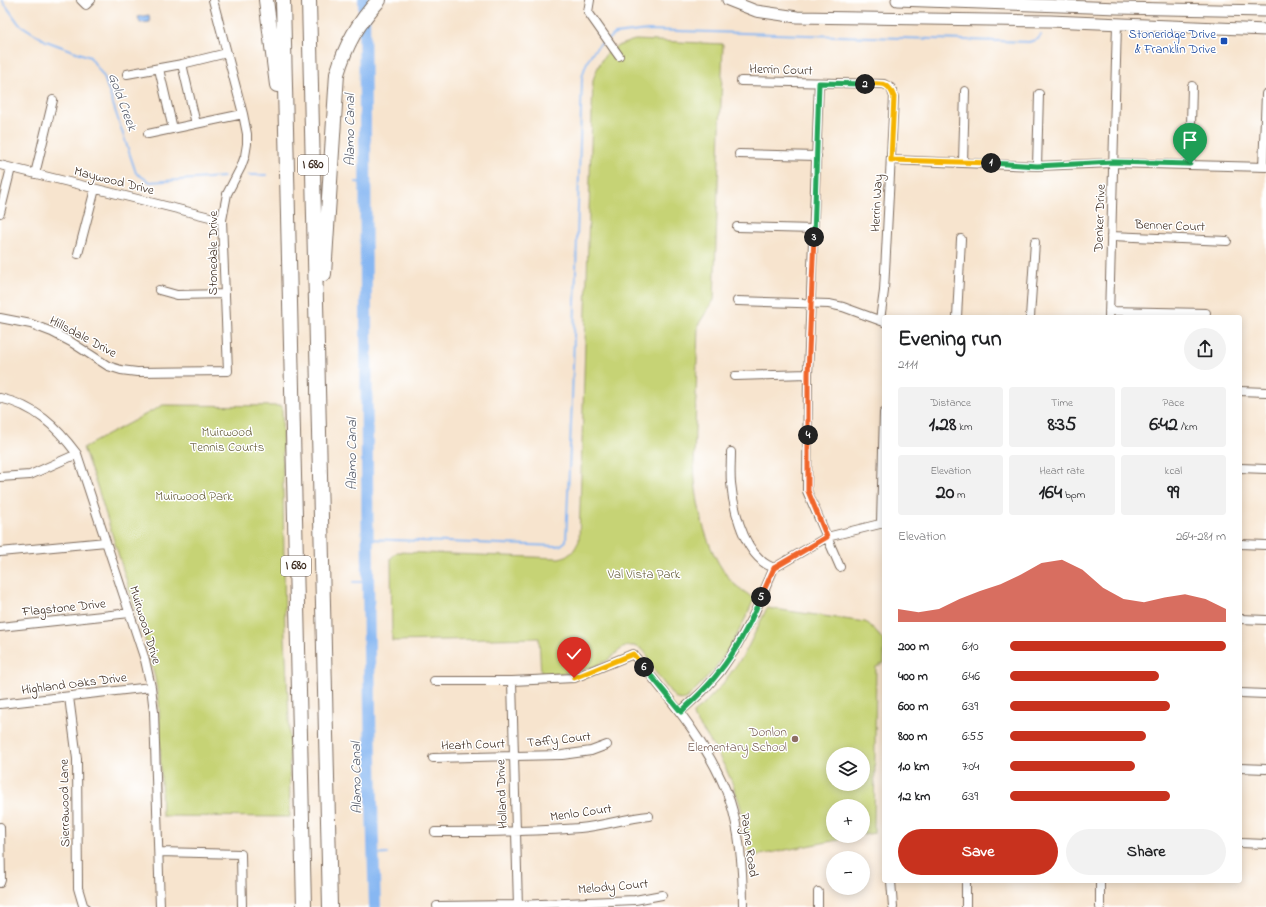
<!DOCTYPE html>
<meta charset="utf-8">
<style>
body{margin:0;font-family:"Indie Flower",sans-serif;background:#f2f2f2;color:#202124;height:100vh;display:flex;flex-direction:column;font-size:15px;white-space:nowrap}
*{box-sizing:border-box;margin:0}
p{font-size:13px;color:#757577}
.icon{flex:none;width:22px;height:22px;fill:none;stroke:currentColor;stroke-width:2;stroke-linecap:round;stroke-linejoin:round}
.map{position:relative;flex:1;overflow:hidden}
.side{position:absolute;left:882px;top:315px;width:360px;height:568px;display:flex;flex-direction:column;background:#fff;border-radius:4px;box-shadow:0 2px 10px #0003}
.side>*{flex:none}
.controls{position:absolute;left:826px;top:747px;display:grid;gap:8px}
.controls a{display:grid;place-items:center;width:44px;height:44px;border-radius:50%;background:#fff;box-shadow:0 2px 10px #0003;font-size:20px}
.pin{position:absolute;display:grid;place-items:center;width:34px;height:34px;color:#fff;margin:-41px -17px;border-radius:50% 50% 50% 0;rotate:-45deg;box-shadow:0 0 4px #0007}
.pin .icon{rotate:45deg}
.km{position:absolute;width:20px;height:20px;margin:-10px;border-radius:50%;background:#222;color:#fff;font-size:11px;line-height:20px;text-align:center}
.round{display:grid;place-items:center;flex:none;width:42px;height:42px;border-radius:21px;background:#f2f2f2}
.headline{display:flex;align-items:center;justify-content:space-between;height:68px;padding:0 16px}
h1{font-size:22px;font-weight:700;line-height:30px}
.figures{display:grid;grid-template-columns:repeat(3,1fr);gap:6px;height:68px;padding:4px 16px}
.figures div{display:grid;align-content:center;border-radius:4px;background:#f2f2f2;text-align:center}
.figures b{font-size:20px;font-weight:700}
.figures small{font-size:11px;font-weight:400}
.figures p{font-size:11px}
.chart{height:112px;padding:8px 16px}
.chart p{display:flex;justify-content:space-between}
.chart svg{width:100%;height:72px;margin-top:4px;fill:#c8321e;opacity:.7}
.primary-button{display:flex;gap:8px;margin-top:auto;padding:8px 16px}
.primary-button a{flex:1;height:46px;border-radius:24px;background:#c8321e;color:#fff;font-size:16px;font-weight:700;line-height:46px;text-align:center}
.primary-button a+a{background:#f2f2f2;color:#202124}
ul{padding:0 16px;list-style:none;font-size:13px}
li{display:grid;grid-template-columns:64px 48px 1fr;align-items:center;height:30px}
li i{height:10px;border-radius:5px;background:#c8321e}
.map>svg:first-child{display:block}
</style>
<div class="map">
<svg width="1266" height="907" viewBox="0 0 1266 907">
<rect width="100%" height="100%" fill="#fff"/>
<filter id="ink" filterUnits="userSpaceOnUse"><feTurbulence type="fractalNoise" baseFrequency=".025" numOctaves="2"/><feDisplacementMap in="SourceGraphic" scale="8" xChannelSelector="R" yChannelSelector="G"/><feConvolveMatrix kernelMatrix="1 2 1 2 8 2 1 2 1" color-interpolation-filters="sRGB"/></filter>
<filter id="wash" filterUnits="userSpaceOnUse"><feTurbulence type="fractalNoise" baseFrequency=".012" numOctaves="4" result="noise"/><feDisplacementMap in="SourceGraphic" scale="16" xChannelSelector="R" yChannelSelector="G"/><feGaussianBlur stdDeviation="0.9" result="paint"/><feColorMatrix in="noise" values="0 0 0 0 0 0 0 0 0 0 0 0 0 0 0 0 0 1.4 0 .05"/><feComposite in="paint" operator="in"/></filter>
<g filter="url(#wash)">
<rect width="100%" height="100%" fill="#f7e4ce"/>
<path fill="#c6d375" stroke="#807e4a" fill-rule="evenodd" d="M635,40L723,44L714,300L698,325L694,466C696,505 705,551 732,582C738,588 747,593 754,599C740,633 722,664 695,690C690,695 685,702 677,699C674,697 671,693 669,690C663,682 656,674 651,665C649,661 648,656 645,652C642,649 638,647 634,646C621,644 616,656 606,661C585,671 563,674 541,675L539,638L392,641L391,558L397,552L559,558C572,555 573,552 579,541L593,80C602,54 608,48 635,40Z
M163,405L282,406L285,637L289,717L290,817L162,816L159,702L155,678L146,643L131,595L98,489L83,448Z
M767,608L865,622L869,624L884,641V663L876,667L874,833L863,835V806H833V836H859L749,857C746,803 726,761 694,718L693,715L694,712L704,704L721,686L743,656L749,645ZM833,754H863V784H833Z"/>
<path fill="#87b7f2" stroke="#617088" d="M149,15L150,22L140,23L138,17Z"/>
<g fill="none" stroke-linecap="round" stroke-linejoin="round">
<path stroke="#87b7f2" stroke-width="2" d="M2,0L19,24L46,41L90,57L104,77L136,173L150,182L224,177
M608,39L615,34L648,30L1029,42L1038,39L1041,35
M249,175H267
M356,182L366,183
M367,539L556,546L561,545L566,541L572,400L582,78C585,64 592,49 605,41
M353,582H368
M373,855L387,854"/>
<path stroke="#87b7f2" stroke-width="12" d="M364,0C367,302 365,605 375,907"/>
</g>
</g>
<g filter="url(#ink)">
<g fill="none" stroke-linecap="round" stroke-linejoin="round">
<g stroke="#7d6b5c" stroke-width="10">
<path id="street" d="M81,0L86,5L91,0
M590,0L588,12L619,56
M182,64L196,124
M159,69L173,129
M127,74L182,64L227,53
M741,81L884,84L891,88L894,97L884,291L880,320
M819,83L808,374L807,491L840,567
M148,134L243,114
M739,154L817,156
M891,160L1037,166L1113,163L1266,167
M963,162L965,91
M1190,164L1192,86
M0,165L222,220
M1037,166L1039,94
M1263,167L1266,94
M35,174L53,100
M0,213L11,168
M737,227L814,229
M1111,236L1227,241
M78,254L95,189
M159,290L177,295L225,294
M737,301L829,304L843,307L884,322
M1109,311L1206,313
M957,317L961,239
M1030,317L1035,242
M1109,317L1117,24
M0,318L31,324L52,332L71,342L108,366L121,370L137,372L228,371L222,220L227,194L241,167L245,156L247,144V134L243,114L213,0
M735,376L808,374
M1240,391L1266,392
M0,398C35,406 56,426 77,454L145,660L151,687L154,712L160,907
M731,452C731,462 730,473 731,483C733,507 742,544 761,560C764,564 770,566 774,568
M1240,468L1266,469
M0,477L30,475L77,454
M881,523L884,413
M1240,544L1266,545
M0,552L106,542
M1240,619L1266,620
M0,627L130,613
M434,681H512L574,678L633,654C670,699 710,745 730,801C741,835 743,872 743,907
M512,681L518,907
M1240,693L1266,694
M69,697L77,759L78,888L83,905L85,907
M0,704L151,687
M681,711L703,691L720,672L734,651L754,614L774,568L827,537L884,523
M433,758L562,755L591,751L607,745
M1240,768L1266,769
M0,827L1,880L0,883
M435,832C484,832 532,832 580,828C603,826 626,818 649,816
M1240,843L1266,844
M159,852L241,854L242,907
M891,881L893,907
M966,881V907
M818,892V907
M437,906L518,905L635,900L662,895
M1100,907V881"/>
</g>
<g stroke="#7d6b5c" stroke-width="13">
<path id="secondary" d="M728,0L756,11L797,17L1050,21L1266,30
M897,0L1118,8L1266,11"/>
</g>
<g stroke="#7d6b5c" stroke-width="16">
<path id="highway" d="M266,0L277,85
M283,0L304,907
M309,0L330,907
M324,274L337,74C346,44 358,23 379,0"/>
</g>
<use href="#street" stroke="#fff" stroke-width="8"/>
<use href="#secondary" stroke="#fff" stroke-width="11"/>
<use href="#highway" stroke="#fff" stroke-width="14"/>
</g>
</g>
<g fill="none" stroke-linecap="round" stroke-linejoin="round" filter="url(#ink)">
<g stroke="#fff" stroke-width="8">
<path id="split-1" d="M991,163L1037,166L1113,162L1190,164"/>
</g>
<g stroke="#fff" stroke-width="8">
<path id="split-2" d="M865,84C881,84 888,80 894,97L891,160L991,163"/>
</g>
<g stroke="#fff" stroke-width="8">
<path id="split-3" d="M814,237L819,83L865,84"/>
</g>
<g stroke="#fff" stroke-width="8">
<path id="split-4" d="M808,435V374L814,237"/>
</g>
<g stroke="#fff" stroke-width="8">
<path id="split-5" d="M761,597L774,568L827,537L808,491V435"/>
</g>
<g stroke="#fff" stroke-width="8">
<path id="split-6" d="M644,667L681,712C694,699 708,687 719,672C737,650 750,624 761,597"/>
</g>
<g stroke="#fff" stroke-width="8">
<path id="split-7" d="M574,678L633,654L644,667"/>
</g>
<use href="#split-1" stroke="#22a559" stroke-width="5"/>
<use href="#split-2" stroke="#f5b400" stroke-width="5"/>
<use href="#split-3" stroke="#22a559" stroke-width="5"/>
<use href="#split-4" stroke="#f0652b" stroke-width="5"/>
<use href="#split-5" stroke="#f0652b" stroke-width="5"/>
<use href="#split-6" stroke="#22a559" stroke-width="5"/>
<use href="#split-7" stroke="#f5b400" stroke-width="5"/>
</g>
<rect fill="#1a4fb4" stroke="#fff" stroke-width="1.5" x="1220" y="37" width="8" height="8" rx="2"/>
<circle fill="#8d6e63" stroke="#fff" stroke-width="1.5" cx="795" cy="739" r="4"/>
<g text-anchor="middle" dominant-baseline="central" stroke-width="3" stroke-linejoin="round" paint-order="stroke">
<g fill="#fff" stroke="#766a62" stroke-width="1">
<rect x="298" y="155" width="30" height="20" rx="3"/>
<rect x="281" y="556" width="30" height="20" rx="3"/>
</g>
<g font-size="12" font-weight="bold" fill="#3b2a1e">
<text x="313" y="165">I 680</text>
<text x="296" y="566">I 680</text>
</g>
<g font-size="13" fill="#164399" stroke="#fff" text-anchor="end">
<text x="1216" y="34">Stoneridge Drive<tspan x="1216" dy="15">&amp; Franklin Drive</tspan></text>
</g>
<g font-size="13" fill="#3b2a1e" stroke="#fff">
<text transform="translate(781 70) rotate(2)">Herrin Court</text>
<text transform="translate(114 181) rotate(14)">Maywood Drive</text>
<text transform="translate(877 203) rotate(-87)">Herrin Way</text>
<text transform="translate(1100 218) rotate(-88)">Denker Drive</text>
<text transform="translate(1170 226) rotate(2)">Benner Court</text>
<text transform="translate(213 253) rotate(-90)">Stonedale Drive</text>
<text transform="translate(83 337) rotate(28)">Hillsdale Drive</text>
<text transform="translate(64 608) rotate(-6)">Flagstone Drive</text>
<text transform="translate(145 625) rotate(73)">Muirwood Drive</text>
<text transform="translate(74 684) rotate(-7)">Highland Oaks Drive</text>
<text transform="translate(559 740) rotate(-6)">Taffy Court</text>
<text transform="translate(473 745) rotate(-2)">Heath Court</text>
<text transform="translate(502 794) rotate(-92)">Holland Drive</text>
<text transform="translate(65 803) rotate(-91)">Sierrawood Lane</text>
<text transform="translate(581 813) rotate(-8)">Menlo Court</text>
<text transform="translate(749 845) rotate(82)">Payne Road</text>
<text transform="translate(613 887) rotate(-5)">Melody Court</text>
</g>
<g font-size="13" fill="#655d38" stroke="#fff">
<text x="227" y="432">Muirwood<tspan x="227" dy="15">Tennis Courts</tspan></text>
<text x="194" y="496">Muirwood Park</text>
<text x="644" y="574">Val Vista Park</text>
</g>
<g font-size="13" fill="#785e54" stroke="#fff" text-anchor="end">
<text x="787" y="732">Donlon<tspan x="787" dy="15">Elementary School</tspan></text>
</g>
<g font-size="14" font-style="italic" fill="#565b68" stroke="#fff">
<text transform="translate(122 102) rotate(70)">Gold Creek</text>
<text transform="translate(350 130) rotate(-90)">Alamo Canal</text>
<text transform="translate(352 454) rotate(-90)">Alamo Canal</text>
<text transform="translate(357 778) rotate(-91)">Alamo Canal</text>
</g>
</g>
</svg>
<div class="controls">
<a><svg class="icon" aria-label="layers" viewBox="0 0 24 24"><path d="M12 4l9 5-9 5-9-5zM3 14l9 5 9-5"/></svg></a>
<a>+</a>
<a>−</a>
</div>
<div class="pin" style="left:1190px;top:164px;background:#1e9e55"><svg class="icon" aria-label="arrive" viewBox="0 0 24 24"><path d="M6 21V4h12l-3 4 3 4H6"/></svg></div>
<div class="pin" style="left:574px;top:678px;background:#d93025"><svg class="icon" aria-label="check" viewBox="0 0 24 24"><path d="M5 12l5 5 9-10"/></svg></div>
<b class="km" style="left:991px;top:163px">1</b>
<b class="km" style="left:865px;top:84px">2</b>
<b class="km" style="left:814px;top:237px">3</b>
<b class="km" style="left:808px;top:435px">4</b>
<b class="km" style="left:761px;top:597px">5</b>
<b class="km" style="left:644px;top:667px">6</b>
<section class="side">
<div class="headline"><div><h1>Evening run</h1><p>21:11</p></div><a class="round"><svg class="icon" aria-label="share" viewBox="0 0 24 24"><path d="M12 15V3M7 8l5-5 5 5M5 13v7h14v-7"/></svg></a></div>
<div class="figures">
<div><p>Distance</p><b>1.28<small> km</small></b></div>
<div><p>Time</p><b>8:35</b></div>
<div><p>Pace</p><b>6:42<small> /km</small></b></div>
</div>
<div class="figures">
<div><p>Elevation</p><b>20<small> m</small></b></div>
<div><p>Heart rate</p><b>164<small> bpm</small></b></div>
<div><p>kcal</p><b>99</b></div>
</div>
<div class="chart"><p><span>Elevation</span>264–281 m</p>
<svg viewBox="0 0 160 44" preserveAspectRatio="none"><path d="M0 44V36L10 38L20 36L30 30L40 25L50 21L60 15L70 8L80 6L90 12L100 23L110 30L120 32L130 29L140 27L150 30L160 36V44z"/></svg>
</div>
<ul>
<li><b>200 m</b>6:10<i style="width:100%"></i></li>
<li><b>400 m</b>6:46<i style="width:69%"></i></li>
<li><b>600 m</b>6:39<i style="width:74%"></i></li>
<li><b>800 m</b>6:55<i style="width:63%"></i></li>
<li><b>1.0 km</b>7:04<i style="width:58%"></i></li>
<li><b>1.2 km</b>6:39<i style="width:74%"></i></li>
</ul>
<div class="primary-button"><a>Save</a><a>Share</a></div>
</section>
</div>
